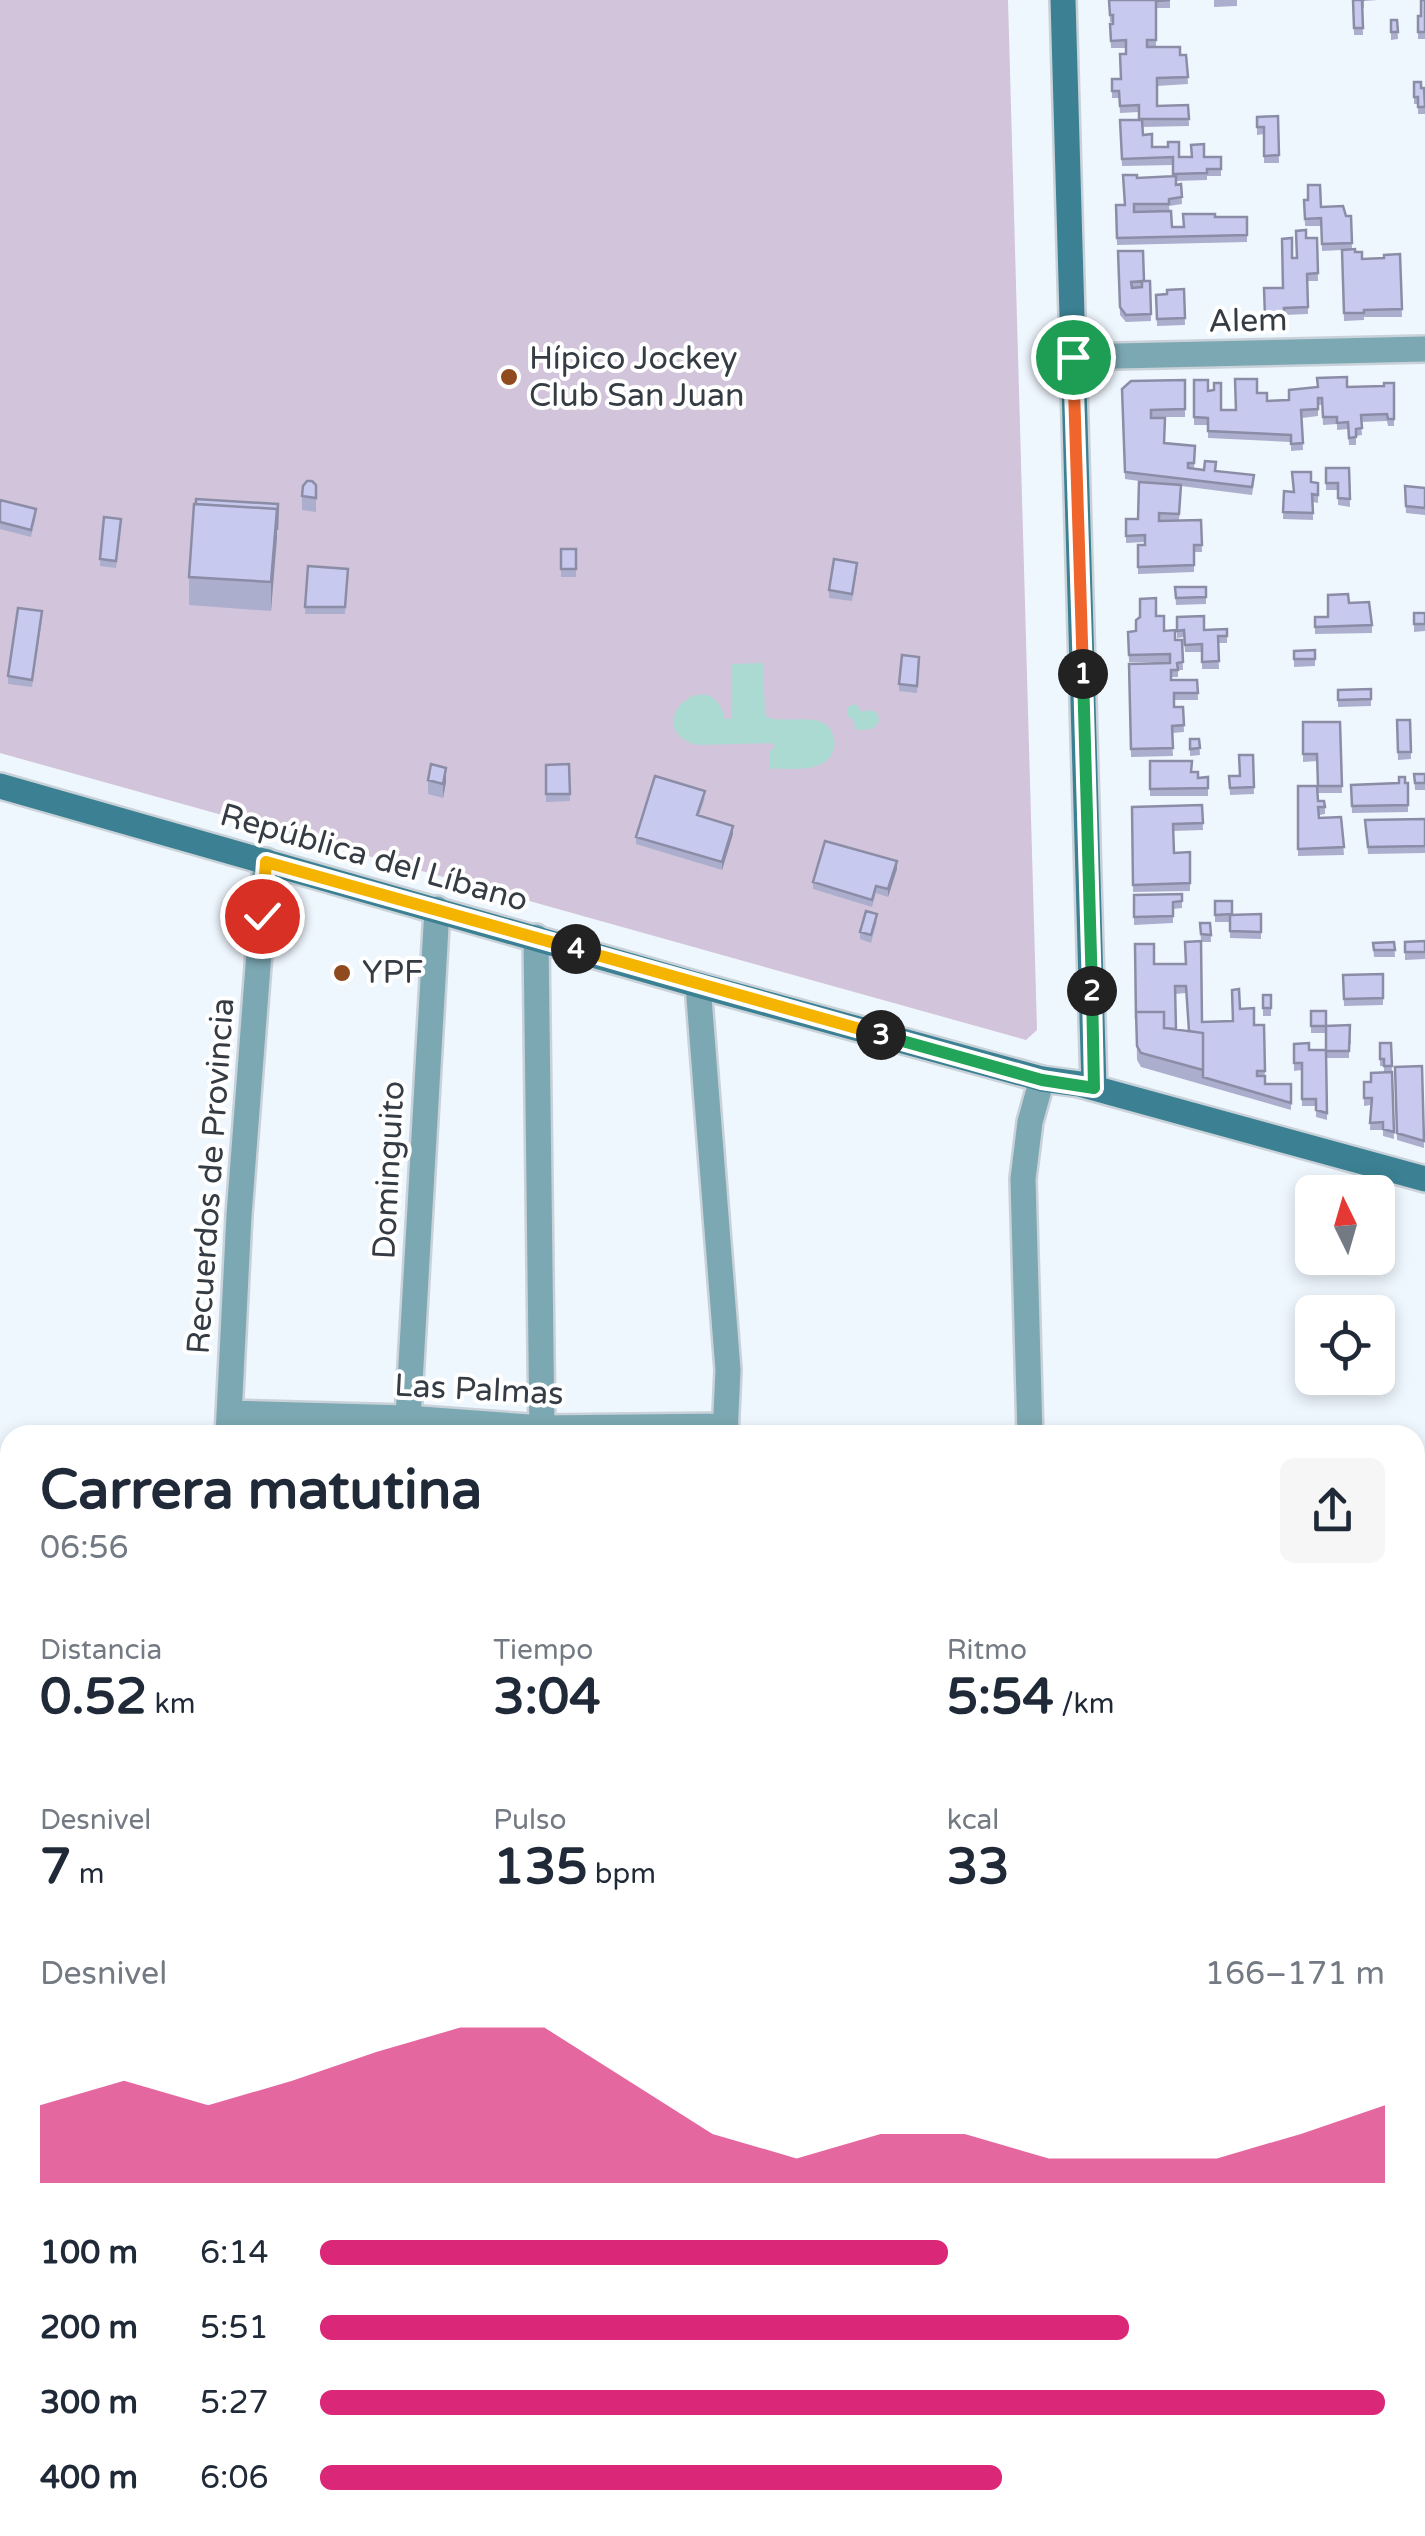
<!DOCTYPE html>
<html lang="es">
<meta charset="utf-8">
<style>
body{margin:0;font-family:"Varela Round",sans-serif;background:#f6f6f7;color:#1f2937;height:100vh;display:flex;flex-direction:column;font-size:38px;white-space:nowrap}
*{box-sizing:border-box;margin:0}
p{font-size:32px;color:#747a83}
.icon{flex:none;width:55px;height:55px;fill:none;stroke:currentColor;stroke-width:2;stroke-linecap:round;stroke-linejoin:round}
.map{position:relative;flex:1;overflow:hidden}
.details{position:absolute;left:0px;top:1425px;width:1425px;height:1112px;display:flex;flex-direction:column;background:#fff;border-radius:30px 30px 0 0;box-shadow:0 5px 15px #0003}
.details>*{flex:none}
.needle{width:65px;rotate:355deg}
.buttons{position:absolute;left:1295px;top:1175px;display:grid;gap:20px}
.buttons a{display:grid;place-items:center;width:100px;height:100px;border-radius:15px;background:#fff;box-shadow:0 5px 15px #0003;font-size:50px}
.pin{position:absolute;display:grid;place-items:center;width:85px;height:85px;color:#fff;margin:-42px;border:5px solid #fff;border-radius:50%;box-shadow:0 2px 10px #0007}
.km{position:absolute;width:50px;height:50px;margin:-25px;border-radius:50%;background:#222;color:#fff;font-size:28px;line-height:50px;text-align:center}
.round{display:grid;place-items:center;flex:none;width:105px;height:105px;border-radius:15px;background:#f6f6f7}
.headline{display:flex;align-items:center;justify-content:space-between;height:170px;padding:0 40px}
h1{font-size:55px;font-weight:700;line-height:75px}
.figures{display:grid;grid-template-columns:repeat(3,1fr);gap:15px;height:170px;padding:10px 40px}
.figures div{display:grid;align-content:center}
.figures b{font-size:50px;font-weight:700}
.figures small{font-size:28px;font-weight:400}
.figures p{font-size:28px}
.chart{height:280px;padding:20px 40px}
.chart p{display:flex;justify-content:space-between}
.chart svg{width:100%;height:180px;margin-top:10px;fill:#db2777;opacity:.7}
ul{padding:0 40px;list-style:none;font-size:32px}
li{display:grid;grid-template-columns:160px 120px 1fr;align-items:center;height:75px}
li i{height:25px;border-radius:12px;background:#db2777}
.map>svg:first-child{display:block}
</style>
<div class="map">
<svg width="1425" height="2536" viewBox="0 0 1425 2536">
<rect width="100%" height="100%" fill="#eff7fe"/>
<path fill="#d2c4da" d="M0,0H1008L1037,1030L1026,1040L0,753Z"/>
<path fill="#abdad2" d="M763,663L765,716C784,727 829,706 834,739C836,748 832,756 826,761C813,772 786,768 770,769L769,751L775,747L772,743L696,745C637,726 711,659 725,719H732L731,664Z
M856,704L862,712L870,710L877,713L879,720C876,732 865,729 855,730L854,720L847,716L848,707Z"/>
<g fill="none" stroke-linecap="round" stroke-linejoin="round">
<g stroke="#cad2d9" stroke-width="30">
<path id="minor" d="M1073,357L1425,349
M536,937L542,1435
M698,985L728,1370L725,1435
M229,1413L407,1418L542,1428L726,1426
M228,1435L239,1215L266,861
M407,1435L437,909
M1030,1435L1023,1179L1030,1122L1042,1079
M0,1856H10
M0,2149L10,2150
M0,2448L10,2449
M514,2528V2536
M671,2528V2536
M1068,2528V2536
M211,2536V2528
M375,2536V2528"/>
</g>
<g stroke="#cad2d9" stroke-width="30">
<path id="secondary" d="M1063,0L1094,1088
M0,786L698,985L1042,1079L1079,1084L1425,1179"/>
</g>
<use href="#minor" stroke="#7ca8b3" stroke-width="25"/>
<use href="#secondary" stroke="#3b8193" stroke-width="25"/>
</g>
<path fill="#abaecd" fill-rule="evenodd" d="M1109,0H1170V8H1156V47L1180,55H1186L1188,84L1157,86V106L1188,105L1189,126L1142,127L1143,135L1152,147L1179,157H1221V176H1207V180L1176,181V185L1181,184L1182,204L1169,206L1172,227H1184L1215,217H1247V242L1117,245L1116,205H1124L1137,178L1173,176V165L1122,166L1120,120H1139V112L1120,113L1119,98H1112V79H1120L1126,48H1111L1110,24H1113V22H1110Z
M1214,0H1237V6L1214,7Z
M1353,0H1378L1364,1V8H1362L1363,35H1354Z
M1425,0V39H1418V16H1421Z
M1391,20H1397L1398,39L1391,40Z
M1414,82L1421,88L1425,97V114H1418V104H1414Z
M1278,116L1279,163H1264V134L1257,135V117Z
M1304,200L1346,216H1351L1352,249L1362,259L1384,258L1400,254L1402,317H1364V320L1344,321L1342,250L1322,251L1321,226H1305Z
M1306,238H1317L1318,281H1308V314L1284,315V322L1265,323L1264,288H1283L1292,258H1297Z
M1118,251L1144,281H1150L1151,321L1126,322L1120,315Z
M1184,289L1185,325L1157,326L1156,295L1167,294Z
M1185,380V417H1151L1164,443L1195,446L1194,469L1215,471L1254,482L1252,495L1181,486L1179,521L1201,520L1202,552H1194V572L1138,574V545H1145V542L1126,543V519H1138L1160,484L1125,479L1122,389Z
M1194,380L1208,391L1221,410H1236L1257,393L1267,401L1289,400L1347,387L1384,386L1394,383V426H1388L1387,421L1361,422L1362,435L1356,436V445H1349L1348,429L1337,430V424L1323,425L1322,405H1318V416L1302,418L1303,450L1291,451V442L1208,438V425H1194Z
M1326,468H1349L1350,507L1338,505V490H1326Z
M1311,482L1318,483V503L1313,502V520L1283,519L1284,491L1293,492Z
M316,485V512L302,510V496Z
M1405,486L1425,488V515L1406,513Z
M0,500L36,516L31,537L0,529Z
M278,504L271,611L189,605V577Z
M121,526L116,568L100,566V559Z
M561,549H576V577H561Z
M308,566L348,569L345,614H305Z
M857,570L852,601L829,598V590Z
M1175,587H1206V604L1176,605Z
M1349,603L1372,625V633L1315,634V617H1328Z
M1414,613H1425V631L1414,632Z
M1156,616L1164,631L1175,640H1182L1183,670H1178V677H1171V680H1197L1198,700H1174V707H1183L1184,732L1172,733L1173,756L1131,757L1129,664L1170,662H1129L1128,632L1136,631Z
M1177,617L1204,630L1227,629V643H1218L1219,669H1202V652H1185L1184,637L1177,638Z
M42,619L32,687L8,684V676Z
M1315,650V666L1294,667V651Z
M919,657L917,693L899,691V684Z
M1371,689V706L1338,707V690Z
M1397,720H1410L1411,759L1398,760Z
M1303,722H1340L1342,793H1318V801L1325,807V814L1319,815V818L1341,817L1344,855L1298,856V786H1317V761L1303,762Z
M1190,739H1199L1200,755L1190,756Z
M1253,755L1254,794L1230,795L1229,776H1239Z
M1150,761L1192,772L1198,778L1208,777V796H1150Z
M569,764L570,801L546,802V765Z
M1414,774H1425V790H1415Z
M428,780L446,782L443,798L428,794Z
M1408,783V812L1352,813L1351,785Z
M705,798L699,816L733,834L722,870L636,844V837Z
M1202,805L1203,830L1173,831L1174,853L1190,852V891L1133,892L1132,807Z
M1425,819V853L1368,854L1365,820Z
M897,869L888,897L876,893L872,907L813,889V882Z
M1182,894V908L1173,909V923L1134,925V895Z
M1215,901L1232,915L1261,914V939L1230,938V922H1215Z
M877,921L871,943L860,939V932Z
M1200,923H1210L1211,942H1201L1202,1022L1232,1021L1240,1009L1254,1025H1264L1265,1084H1291V1110L1141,1067L1137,1060L1135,944L1154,964H1185L1201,941ZM1186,993L1189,1031L1176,1029L1175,994Z
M1425,941V959L1405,960V942Z
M1394,942L1395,957H1374L1373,943Z
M1383,974V1005L1344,1006L1343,975Z
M1263,995H1271V1016H1263Z
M1311,1011H1326V1033H1311Z
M1350,1025L1351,1044H1349V1058H1327V1120L1316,1117V1106H1302V1070L1294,1071V1044L1309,1050H1326Z
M1380,1043H1391L1394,1139L1383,1136V1130H1370L1371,1105L1364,1106V1082H1371L1384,1072V1066H1380Z
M1422,1066L1424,1148L1397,1140L1395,1067Z"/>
<path fill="#8b8da7" d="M277,509V538L271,611V582Z
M446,768V782L443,798V784Z
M733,826V834L722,870V862Z
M897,861V869L888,897V889Z"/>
<path fill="#c7caee" stroke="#8b8da7" stroke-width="2.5" d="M1109,0H1170L1156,1V40H1147V47H1180V55H1186L1188,77L1157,78V106L1188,105L1189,119H1139V105L1120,106L1119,91H1112V79H1121L1120,54H1126V40L1111,41L1110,24H1113V15H1110Z
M1353,0H1364L1362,1L1363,28H1354Z
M1421,0H1425V32H1418V16H1421Z
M1391,20H1397L1398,32H1391Z
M1414,82H1421V88H1424L1425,107H1418V97H1414Z
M1278,116L1279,155L1264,156V127H1257V117Z
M1120,120H1142L1143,135L1152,134V147H1168V142H1179V157H1192L1191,145L1204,144V157H1221V169H1207V173L1173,174V157L1122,159Z
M1123,175H1137V178L1176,176V185L1181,184L1182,197L1169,199V204H1134V212L1171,211L1172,227H1184L1183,214H1215V217H1247V235L1117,238L1116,205H1125Z
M1308,185H1320L1321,207L1343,206L1346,216H1351L1352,243L1322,244L1321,218L1305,219L1304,200H1308Z
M1306,230V238H1317L1318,273L1307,274L1308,307L1284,308V315L1265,316L1264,288H1283L1282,239L1292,238V258H1297L1296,231Z
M1355,249V252H1362V259L1384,258V255L1400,254L1402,309L1364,310V313H1344L1342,250Z
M1118,251H1143L1144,281L1131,282L1132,288L1142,287V281H1150L1151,314L1126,315L1120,307Z
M1184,289L1185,318L1157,319L1156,295L1167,294V290Z
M1347,377V387L1384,386V383H1394V419H1388L1387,414L1361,415L1362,428L1356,429V437L1349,438L1348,422L1337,423V417H1323L1322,398H1318V409L1301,410L1303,443L1291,444V435L1208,431V418L1194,417V380H1208V391L1214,390V383H1221V410H1236L1235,379H1257V393H1267V401L1289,400V390L1318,387L1317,378Z
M1185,380V409L1151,410V418H1165L1164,443L1195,446L1194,463H1188V468L1204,470L1205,461L1216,462L1215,471L1254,475L1252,487L1125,472L1122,389L1131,381Z
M1326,468H1349L1350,499L1338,498V483H1326Z
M1292,472H1311V482L1318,483V495L1312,494L1313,513L1283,512L1284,491L1294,492Z
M307,481H312L316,485V498L302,496L303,486Z
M1139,482L1181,485L1179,514L1159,513V521L1201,520L1202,545H1194V565L1138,567V545H1145V535L1126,536V519H1138Z
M1405,486L1425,488V508L1406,506Z
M196,499L278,504L277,530V509L196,504Z
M0,500L36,509L31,530L0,522Z
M194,504L277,509L271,582L189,577Z
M104,517L121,519L116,561L100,559Z
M561,549H576V569H561Z
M834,559L857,563L852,594L829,590Z
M308,566L348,569L345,607H305Z
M1175,587H1206V597L1176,598Z
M1348,594L1349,603L1369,602L1372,625L1315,627V617H1328V595Z
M1156,598V616H1164V631L1175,630V640H1182L1183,662L1177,663L1178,670H1171V680H1197L1198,693H1174V707H1183L1184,725L1172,726L1173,748L1131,749L1129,664L1170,663V654L1129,655L1128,632L1136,631V620L1140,617V599Z
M18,608L42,611L32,680L8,676Z
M1414,613H1425V624H1414Z
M1204,616V630L1227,629V636H1218L1219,661L1202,662V644L1185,645L1184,630L1177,631V617Z
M1315,650V659H1294V651Z
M902,655L919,657L917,686L899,684Z
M1371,689V699L1338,700V690Z
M1397,720H1410L1411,752H1398Z
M1303,722H1340L1342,786H1318L1317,754H1303Z
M1190,739H1199L1200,748L1190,749Z
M1239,755H1253L1254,787L1230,788L1229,776H1240Z
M1150,761H1192L1191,772H1198V778L1208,777V788L1150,789Z
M431,764L446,768L443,784L428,780Z
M569,764L570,794H546V765Z
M1414,774H1425V783H1415Z
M655,776L705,791L697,815L733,826L722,862L636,837Z
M1399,777H1405V783H1408V805L1352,806L1351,785L1399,783Z
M1298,786H1317L1318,801H1324L1325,807H1318L1319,818L1341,817L1344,847L1298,849Z
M1202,805L1203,823L1173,824L1174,853L1190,852V883L1133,885L1132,807Z
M1425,819V846L1368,847L1365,820Z
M825,841L897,861L888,889L876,886L872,900L813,882Z
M1182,894V901L1173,902V916L1134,917V895Z
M1215,901H1232V914L1215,915Z
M866,911L877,914L871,935L860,932Z
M1261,914V932L1230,931V915Z
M1200,923H1210L1211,935L1201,934Z
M1201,941L1202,1022L1233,1021L1232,990L1239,989L1240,1009L1254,1008V1025H1264L1265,1071H1257V1076H1265V1084H1291V1103L1203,1077V1033L1189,1031L1186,986H1175L1176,1029L1164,1028V1012H1136V1019L1135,944H1154V964H1186L1185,942Z
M1425,941V952H1405V942Z
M1394,942L1395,950H1374L1373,943Z
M1383,974V998L1344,999L1343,975Z
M1263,995H1271V1008H1263Z
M1311,1011H1326V1026H1311Z
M1136,1012H1164V1028L1203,1033V1070L1141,1053L1137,1046Z
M1350,1025L1349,1051H1326L1327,1113L1316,1110V1099H1302V1063H1294V1044L1309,1043V1050H1326V1026Z
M1380,1043H1391L1392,1066H1384V1059H1380Z
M1422,1066L1424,1141L1397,1133L1395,1067Z
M1392,1072L1394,1132L1383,1129V1122L1370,1123L1372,1098H1364V1082H1371V1073Z"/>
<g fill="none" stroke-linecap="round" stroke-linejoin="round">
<g stroke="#fff" stroke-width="20">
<path id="split-1" d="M1073,357L1083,674"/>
</g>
<g stroke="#fff" stroke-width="20">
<path id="split-2" d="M1083,674L1092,991"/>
</g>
<g stroke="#fff" stroke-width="20">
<path id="split-3" d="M881,1035L1042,1080L1094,1088L1092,991"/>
</g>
<g stroke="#fff" stroke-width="20">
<path id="split-4" d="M576,949L881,1035"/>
</g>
<g stroke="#fff" stroke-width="20">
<path id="split-5" d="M262,916L266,862L576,949"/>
</g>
<use href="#split-1" stroke="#f0652b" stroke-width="12"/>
<use href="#split-2" stroke="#22a559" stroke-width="12"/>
<use href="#split-3" stroke="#22a559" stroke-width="12"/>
<use href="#split-4" stroke="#f5b400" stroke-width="12"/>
<use href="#split-5" stroke="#f5b400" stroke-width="12"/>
</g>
<g fill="#8f4b1e" stroke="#fff" stroke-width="4">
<circle cx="509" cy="377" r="10"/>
<circle cx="342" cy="973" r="10"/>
</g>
<g text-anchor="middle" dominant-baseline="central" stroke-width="8" stroke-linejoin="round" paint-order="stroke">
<g font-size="32" fill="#353c44" stroke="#fff">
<text transform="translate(1248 321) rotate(-1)">Alem</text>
<text transform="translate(374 858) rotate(16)">República del Líbano</text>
<text transform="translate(389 1170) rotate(-87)">Dominguito</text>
<text transform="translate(211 1176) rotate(-86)">Recuerdos de Provincia</text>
<text transform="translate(479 1390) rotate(3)">Las Palmas</text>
</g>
<g font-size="32" fill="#353c44" stroke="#fff" text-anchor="start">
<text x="529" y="359">Hípico Jockey<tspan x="529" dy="37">Club San Juan</tspan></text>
<text x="362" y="973">YPF</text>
</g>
</g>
</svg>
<div class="buttons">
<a><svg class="needle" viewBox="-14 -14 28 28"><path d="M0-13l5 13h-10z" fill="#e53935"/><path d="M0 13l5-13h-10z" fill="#747a83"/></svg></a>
<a><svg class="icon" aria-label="locate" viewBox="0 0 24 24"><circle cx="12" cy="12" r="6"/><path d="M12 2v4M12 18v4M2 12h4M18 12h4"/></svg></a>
</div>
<div class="pin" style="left:1073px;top:357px;background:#1e9e55"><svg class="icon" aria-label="arrive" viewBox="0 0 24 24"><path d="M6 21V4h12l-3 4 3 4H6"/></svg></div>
<div class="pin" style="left:262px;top:916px;background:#d93025"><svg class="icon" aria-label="check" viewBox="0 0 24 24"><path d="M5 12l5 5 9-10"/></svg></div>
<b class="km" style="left:1083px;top:674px">1</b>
<b class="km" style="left:1092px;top:991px">2</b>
<b class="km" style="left:881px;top:1035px">3</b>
<b class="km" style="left:576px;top:949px">4</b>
<section class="details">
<div class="headline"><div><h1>Carrera matutina</h1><p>06:56</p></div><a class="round"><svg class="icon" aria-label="share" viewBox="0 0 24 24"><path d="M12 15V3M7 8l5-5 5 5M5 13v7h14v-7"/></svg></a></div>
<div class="figures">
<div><p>Distancia</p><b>0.52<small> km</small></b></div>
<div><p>Tiempo</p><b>3:04</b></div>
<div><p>Ritmo</p><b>5:54<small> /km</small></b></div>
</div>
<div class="figures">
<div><p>Desnivel</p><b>7<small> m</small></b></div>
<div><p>Pulso</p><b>135<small> bpm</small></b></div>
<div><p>kcal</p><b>33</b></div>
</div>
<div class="chart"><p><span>Desnivel</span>166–171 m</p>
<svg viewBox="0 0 160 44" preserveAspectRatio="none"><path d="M0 44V25L10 19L20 25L30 19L40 12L50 6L60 6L70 19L80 32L90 38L100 32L110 32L120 38L130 38L140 38L150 32L160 25V44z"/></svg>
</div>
<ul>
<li><b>100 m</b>6:14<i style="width:59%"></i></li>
<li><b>200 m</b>5:51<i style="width:76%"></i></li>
<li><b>300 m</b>5:27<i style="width:100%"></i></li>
<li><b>400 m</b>6:06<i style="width:64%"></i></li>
</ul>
</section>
</div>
